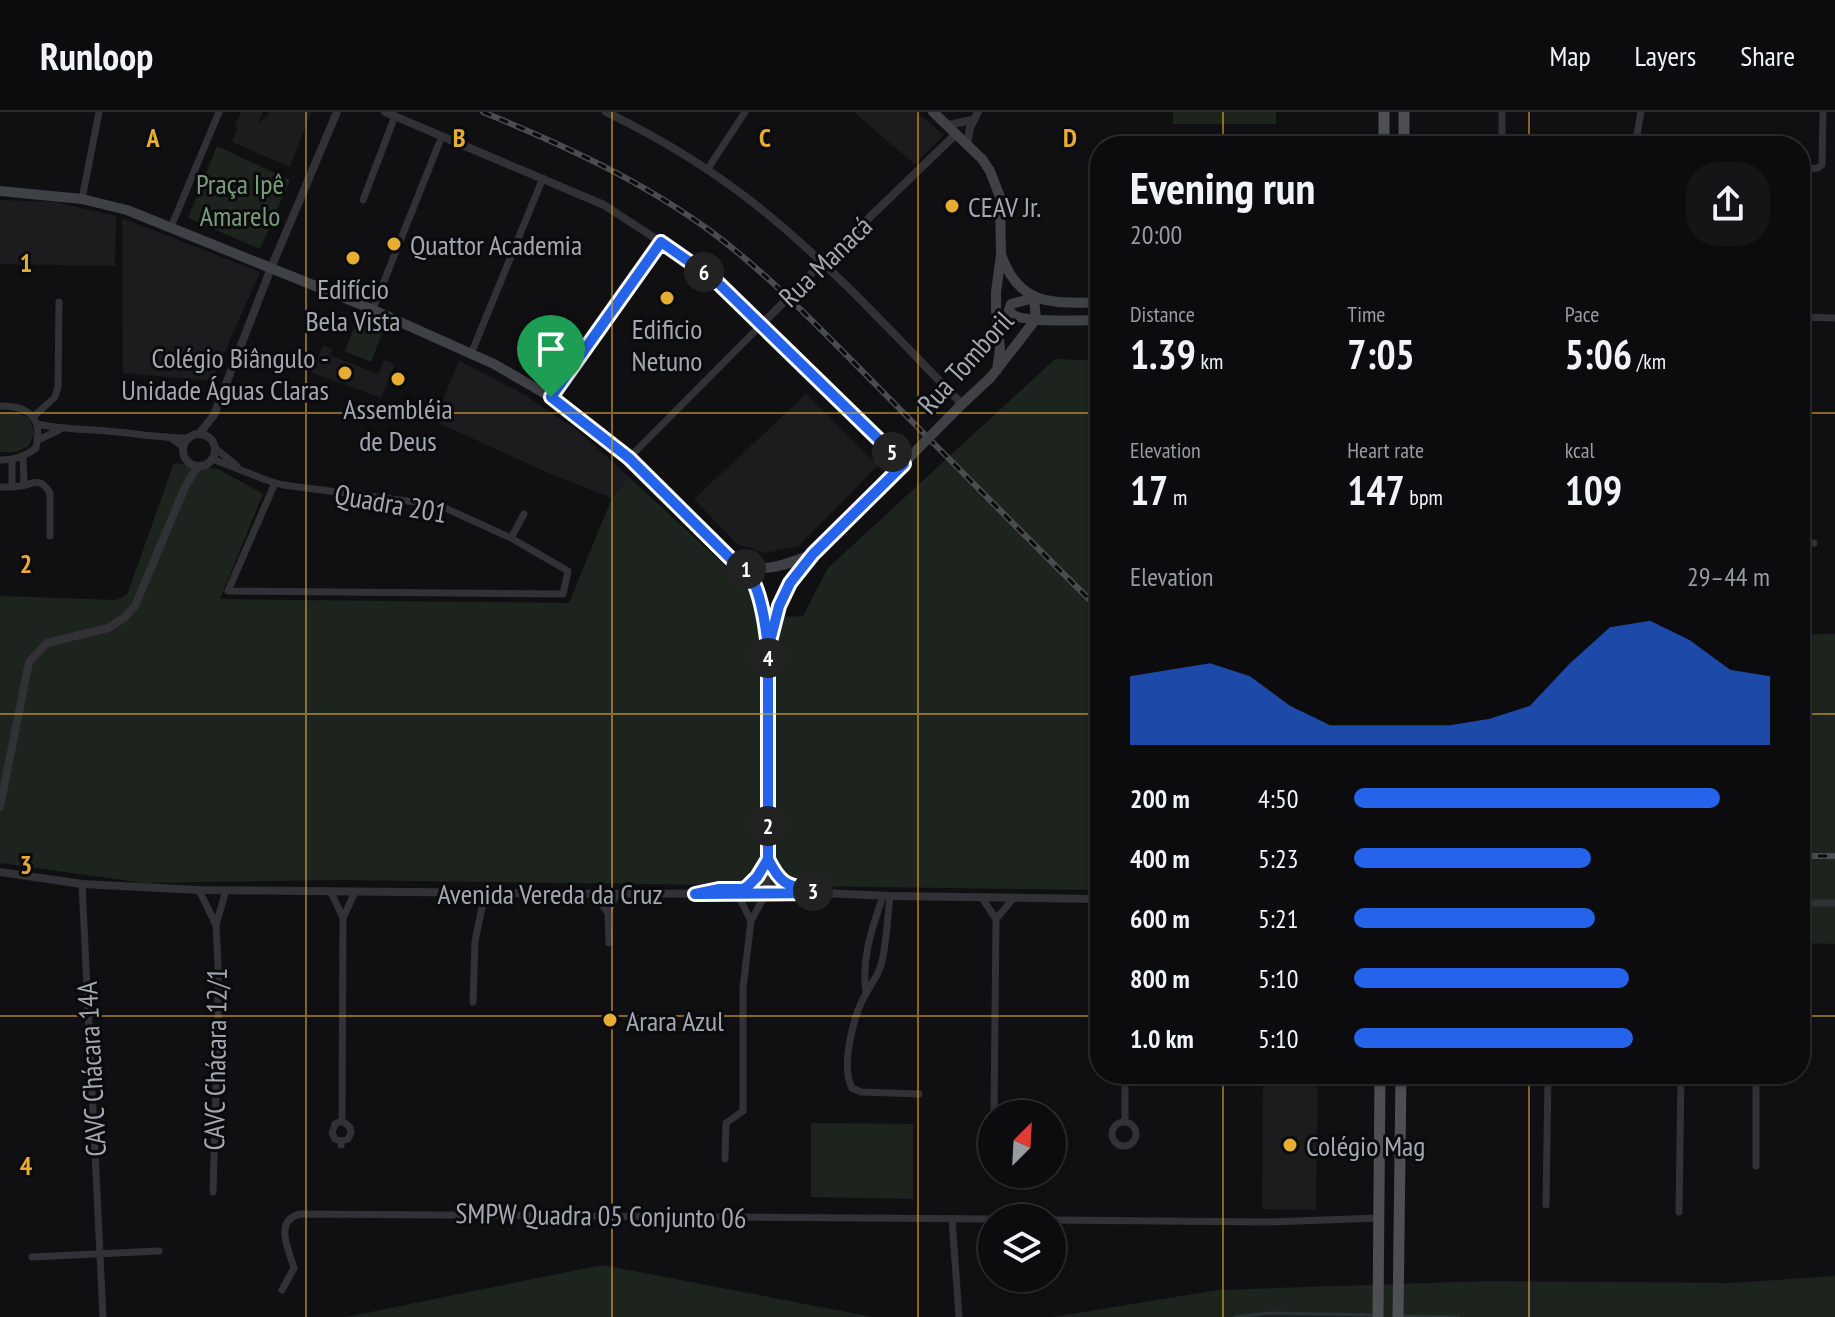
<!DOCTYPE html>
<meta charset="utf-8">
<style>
body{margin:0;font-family:"PT Sans Narrow",sans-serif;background:#151517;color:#f1f3f6;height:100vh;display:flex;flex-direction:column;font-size:30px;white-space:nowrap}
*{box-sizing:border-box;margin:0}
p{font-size:26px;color:#9a9b9e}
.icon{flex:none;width:44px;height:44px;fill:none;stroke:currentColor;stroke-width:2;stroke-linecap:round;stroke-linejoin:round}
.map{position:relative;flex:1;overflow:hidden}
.drawer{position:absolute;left:1090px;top:24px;width:720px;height:948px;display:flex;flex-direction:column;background:#0c0c0e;border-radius:32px;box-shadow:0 2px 6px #0004,0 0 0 2px #2c2c2e}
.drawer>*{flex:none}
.needle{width:52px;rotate:24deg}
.controls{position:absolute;left:978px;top:988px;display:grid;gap:16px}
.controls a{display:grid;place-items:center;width:88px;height:88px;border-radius:50%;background:#0c0c0e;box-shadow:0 2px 6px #0004,0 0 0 2px #2c2c2e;font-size:40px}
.pin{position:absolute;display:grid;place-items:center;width:68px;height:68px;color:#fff;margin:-82px -34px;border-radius:50% 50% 50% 0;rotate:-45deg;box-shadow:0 0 8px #0007}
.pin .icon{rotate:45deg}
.km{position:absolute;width:40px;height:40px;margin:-20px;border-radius:50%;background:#222;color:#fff;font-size:22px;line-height:40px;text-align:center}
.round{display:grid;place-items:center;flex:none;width:84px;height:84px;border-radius:32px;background:#151517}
.headline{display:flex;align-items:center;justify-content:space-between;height:136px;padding:0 40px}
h1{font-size:44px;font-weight:800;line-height:60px}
.metrics{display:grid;grid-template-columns:repeat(3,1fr);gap:12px;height:136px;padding:8px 40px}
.metrics div{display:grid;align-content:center}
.metrics b{font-size:40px;font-weight:800}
.metrics small{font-size:22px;font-weight:400}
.metrics p{font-size:22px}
.chart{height:224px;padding:16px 40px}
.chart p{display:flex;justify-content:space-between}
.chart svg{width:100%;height:144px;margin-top:8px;fill:#2563eb;opacity:.7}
ul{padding:0 40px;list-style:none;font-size:26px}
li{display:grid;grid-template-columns:128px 96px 1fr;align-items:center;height:60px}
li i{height:20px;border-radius:10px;background:#2563eb}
header{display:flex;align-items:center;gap:48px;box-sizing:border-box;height:112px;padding:0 40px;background:#0c0c0e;border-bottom:2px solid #2c2c2e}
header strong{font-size:38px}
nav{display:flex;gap:44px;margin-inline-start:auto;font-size:28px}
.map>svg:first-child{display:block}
</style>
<header>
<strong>Runloop</strong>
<nav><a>Map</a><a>Layers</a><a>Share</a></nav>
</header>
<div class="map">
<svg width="1835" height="1205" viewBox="0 0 1835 1205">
<rect width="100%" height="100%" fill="#101012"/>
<path fill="#1c1c1f" d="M241,0H263L259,11L269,2L267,0H311L290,55L232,30L238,16L235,14Z
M854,0H916L944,23L914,52Z
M0,88L56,90L116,104L115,154L0,152Z
M122,106L260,160L212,269L123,261Z
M323,234L332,237L330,243L378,262L384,248L395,252L381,286L311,260Z
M459,249L522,281L578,319L629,365L612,386L551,362L434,309Z
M806,282L878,353L799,434L765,441L737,432L694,387Z
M1281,962H1318L1316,1098L1262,1097L1263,970H1280Z"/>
<path fill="#1d241e" d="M1173,0H1276V12H1173Z
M217,34L290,68L260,137L188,106Z
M359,203L385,214L371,250L345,239Z
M1055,247L1100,249V778L340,768L144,771L0,751V484L116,488L127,483L174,351L218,357L263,382L220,487L569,491L612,386L629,365L749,476L760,506L803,504L828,456Z
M0,301H18L30,307L34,322L29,334L16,340H0Z
M1800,522H1835V832L1800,831Z
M811,1011L913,1012V1087L811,1085Z
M602,1153L873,1205H346Z
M1835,1164V1205H1053L1218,1178L1488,1169L1731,1171Z"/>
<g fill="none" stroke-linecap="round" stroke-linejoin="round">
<path stroke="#2b3239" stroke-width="3" d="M1403,1204L1459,1205
M1235,1205L1269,1201L1375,1203"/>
<path stroke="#323236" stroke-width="7" d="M1502,34V0
M1635,34L1641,0
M707,58L745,0
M1800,58L1818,56L1822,53L1823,0
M82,87L99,0
M363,88L395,4
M171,115L219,0
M373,197L442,24
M1800,205L1835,206
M471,242L543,66
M551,285L661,130
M0,294C29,294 43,305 36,336C25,345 14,348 0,348
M33,305L55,285L58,275L59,190
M37,312C60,317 83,317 106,319C134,321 161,326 188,326
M171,326L183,335
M38,328L59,318
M215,336L237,354
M23,344L24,373
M629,346L762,212
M212,347L266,368L283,373L430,392L443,395L511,426L524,402
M275,371L228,479L563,482L568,459L511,426
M0,375C7,375 14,375 21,374C35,371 40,365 50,381V424
M12,375V347
M1800,431H1814
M82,772L103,1205
M199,778L216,813
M331,780L343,806
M737,781L751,809
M594,782L608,801
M890,784C887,807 887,831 881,853C878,864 872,870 867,880C854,900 840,954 852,976L861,980L919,982
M982,786L996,807L994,1002
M1800,791H1835
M996,807L1013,787
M609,831L608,801L616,783
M866,880C861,846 872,817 883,784
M473,890L475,829L485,781
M1125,962V1009
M342,1009L343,806L355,780
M1112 1022a12 12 0 1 1 24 0a12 12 0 1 1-24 0Z
M341,1033V1029L348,1027L351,1021L350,1015L342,1009L335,1012L332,1021L335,1027L341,1029
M725,1047L726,1011L743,999V876L751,809L766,781
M1756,1054V962
M213,1080L218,914V853L216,813L226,778
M1546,1093L1548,962
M1679,1100L1681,962
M952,1107L959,1205
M1052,1108L1268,1110L1379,1106
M32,1145L159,1139
M282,1178L294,1156C289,1138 273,1109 300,1102L992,1107"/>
<path stroke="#323236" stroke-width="8" d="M385,0L604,93L661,130L714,167L904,352
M606,0C662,27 717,61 766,101C836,158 898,227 962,292
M948,13L972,8
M967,33L970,16L978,0
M813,160L956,22
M762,212L778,196
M183 338a16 16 0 1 1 32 0a16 16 0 1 1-32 0Z
M199,322L214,303L271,156L337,0
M745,456C759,482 766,507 768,537V747L766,781
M770,528L785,481L811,445
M0,695L29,550L47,531L108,516L124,506L135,494L185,375L198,354
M768,748C776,763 783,774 801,777
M0,760L82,772L199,778L601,782L823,781L890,784L1100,787
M736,777C752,776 758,764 765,751"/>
<path stroke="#404146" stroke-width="10" d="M933,0L982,47L990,59L1000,85L1001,143L996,180V199L1000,237L997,258
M0,79L82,87L127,98L360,192L494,252L551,285L629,346L732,448C759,464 786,453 813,442L906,349
M1002,145C1021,196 1054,190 1100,191
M1034,186L1011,192L1009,198C1011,200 1012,202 1013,203C1026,211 1083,208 1100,208
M959,295L991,265L1036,207L1034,186"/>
<path stroke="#4e4f55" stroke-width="11" d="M1384,0V34
M1404,34V0
M1378,1205L1380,962
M1398,1205L1401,962"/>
<g stroke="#4b4c51" stroke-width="6">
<path id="rail" d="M483,0C563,33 643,69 713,121C773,166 825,222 877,274C951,349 1025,424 1100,498
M1800,744H1835"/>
</g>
<use href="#rail" stroke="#0b0b0d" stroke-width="3" stroke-dasharray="9" stroke-linecap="butt"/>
<path stroke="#323236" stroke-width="8" d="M778,196L813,160"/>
<path stroke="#404146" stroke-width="10" d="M906,349L959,295"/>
</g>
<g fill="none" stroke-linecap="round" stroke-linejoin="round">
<g stroke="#fff" stroke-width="16">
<path id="route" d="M551,285L629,346L732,448C736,450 740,452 743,455C760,469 766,515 768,537V747L757,765L748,774L743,777H719L695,782L823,781C792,771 785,781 768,747V537L779,494L790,471L813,442L904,352L714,167L661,130L551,285"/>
</g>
<use href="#route" stroke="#2563eb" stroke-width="10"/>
</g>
<path fill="none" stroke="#e7ad33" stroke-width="2" stroke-opacity="0.55" d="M306,0V1205M612,0V1205M918,0V1205M1223,0V34M1529,0V34M0,301H1100M1800,301H1835M0,602H1100M1800,602H1835M0,904H1100M1800,904H1835M1223,962V1205M1529,962V1205"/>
<g fill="#e7ad33" stroke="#0b0b0d" stroke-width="3">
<circle cx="952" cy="94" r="8"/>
<circle cx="394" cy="132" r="8"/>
<circle cx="353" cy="146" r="8"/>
<circle cx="667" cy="186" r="8"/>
<circle cx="345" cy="261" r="8"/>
<circle cx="398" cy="267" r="8"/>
<circle cx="610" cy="908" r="8"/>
<circle cx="1290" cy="1033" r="8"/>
</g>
<g text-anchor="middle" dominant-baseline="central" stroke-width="6" stroke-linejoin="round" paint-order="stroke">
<g font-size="28" fill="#7a9c7d" stroke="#0b0b0d">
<text x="240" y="71">Praça Ipê<tspan x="240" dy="32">Amarelo</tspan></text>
</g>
<g font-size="28" fill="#a2a7b2" stroke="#0b0b0d" text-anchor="start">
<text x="968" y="94">CEAV Jr.</text>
<text x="410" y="132">Quattor Academia</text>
<text x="353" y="176" text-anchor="middle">Edifício<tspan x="353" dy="32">Bela Vista</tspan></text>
<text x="667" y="216" text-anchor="middle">Edificio<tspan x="667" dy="32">Netuno</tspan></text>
<text x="329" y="245" text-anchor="end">Colégio Biângulo -<tspan x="329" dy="32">Unidade Águas Claras</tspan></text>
<text x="398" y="296" text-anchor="middle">Assembléia<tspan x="398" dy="32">de Deus</tspan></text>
<text x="626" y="908">Arara Azul</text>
<text x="1306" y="1033">Colégio Mag</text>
</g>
<g font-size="28" fill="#a2a7b2" stroke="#0b0b0d">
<text transform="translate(825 149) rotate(-44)">Rua Manacá</text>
<text transform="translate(965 250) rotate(-48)">Rua Tomboril</text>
<text transform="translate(391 391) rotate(10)">Quadra 201</text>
<text x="550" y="781">Avenida Vereda da Cruz</text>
<text transform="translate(215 947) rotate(-89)">CAVC Chácara 12/1</text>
<text transform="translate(91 957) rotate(-93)">CAVC Chácara 14A</text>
<text transform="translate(601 1103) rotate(1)">SMPW Quadra 05 Conjunto 06</text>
</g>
</g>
<g font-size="26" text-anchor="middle" font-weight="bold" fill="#e7ad33" stroke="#0b0b0d" stroke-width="6" stroke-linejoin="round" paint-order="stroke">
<text x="153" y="35">A</text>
<text x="459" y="35">B</text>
<text x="765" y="35">C</text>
<text x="1070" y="35">D</text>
<text x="26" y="160">1</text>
<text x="26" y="461">2</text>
<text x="26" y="762">3</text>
<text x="26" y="1063">4</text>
</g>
</svg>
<div class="controls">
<a><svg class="needle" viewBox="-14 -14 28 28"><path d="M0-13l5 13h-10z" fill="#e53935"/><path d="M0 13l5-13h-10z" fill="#9a9b9e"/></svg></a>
<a><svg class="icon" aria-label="layers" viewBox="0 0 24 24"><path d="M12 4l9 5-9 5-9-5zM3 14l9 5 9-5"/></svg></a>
</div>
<div class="pin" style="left:551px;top:285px;background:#1e9e55"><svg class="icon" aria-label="arrive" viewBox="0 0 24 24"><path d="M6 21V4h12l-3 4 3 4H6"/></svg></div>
<b class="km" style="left:746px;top:457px">1</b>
<b class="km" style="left:768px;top:714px">2</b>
<b class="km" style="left:813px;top:779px">3</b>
<b class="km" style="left:768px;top:546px">4</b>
<b class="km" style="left:892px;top:340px">5</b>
<b class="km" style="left:704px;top:160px">6</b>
<section class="drawer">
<div class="headline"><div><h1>Evening run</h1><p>20:00</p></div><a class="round"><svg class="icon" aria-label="share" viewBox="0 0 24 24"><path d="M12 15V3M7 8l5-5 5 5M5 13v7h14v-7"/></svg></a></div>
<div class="metrics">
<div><p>Distance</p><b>1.39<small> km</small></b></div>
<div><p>Time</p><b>7:05</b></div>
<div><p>Pace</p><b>5:06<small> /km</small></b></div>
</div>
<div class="metrics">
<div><p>Elevation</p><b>17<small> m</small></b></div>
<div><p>Heart rate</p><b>147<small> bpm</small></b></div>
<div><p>kcal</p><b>109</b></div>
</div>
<div class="chart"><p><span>Elevation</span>29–44 m</p>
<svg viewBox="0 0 160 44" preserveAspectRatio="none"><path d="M0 44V23L10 21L20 19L30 23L40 32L50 38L60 38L70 38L80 38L90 36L100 32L110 19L120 8L130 6L140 12L150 21L160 23V44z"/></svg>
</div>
<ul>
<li><b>200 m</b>4:50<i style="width:88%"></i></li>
<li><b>400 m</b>5:23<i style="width:57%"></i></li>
<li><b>600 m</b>5:21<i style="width:58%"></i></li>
<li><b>800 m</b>5:10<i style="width:66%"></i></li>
<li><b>1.0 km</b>5:10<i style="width:67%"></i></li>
</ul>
</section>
</div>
